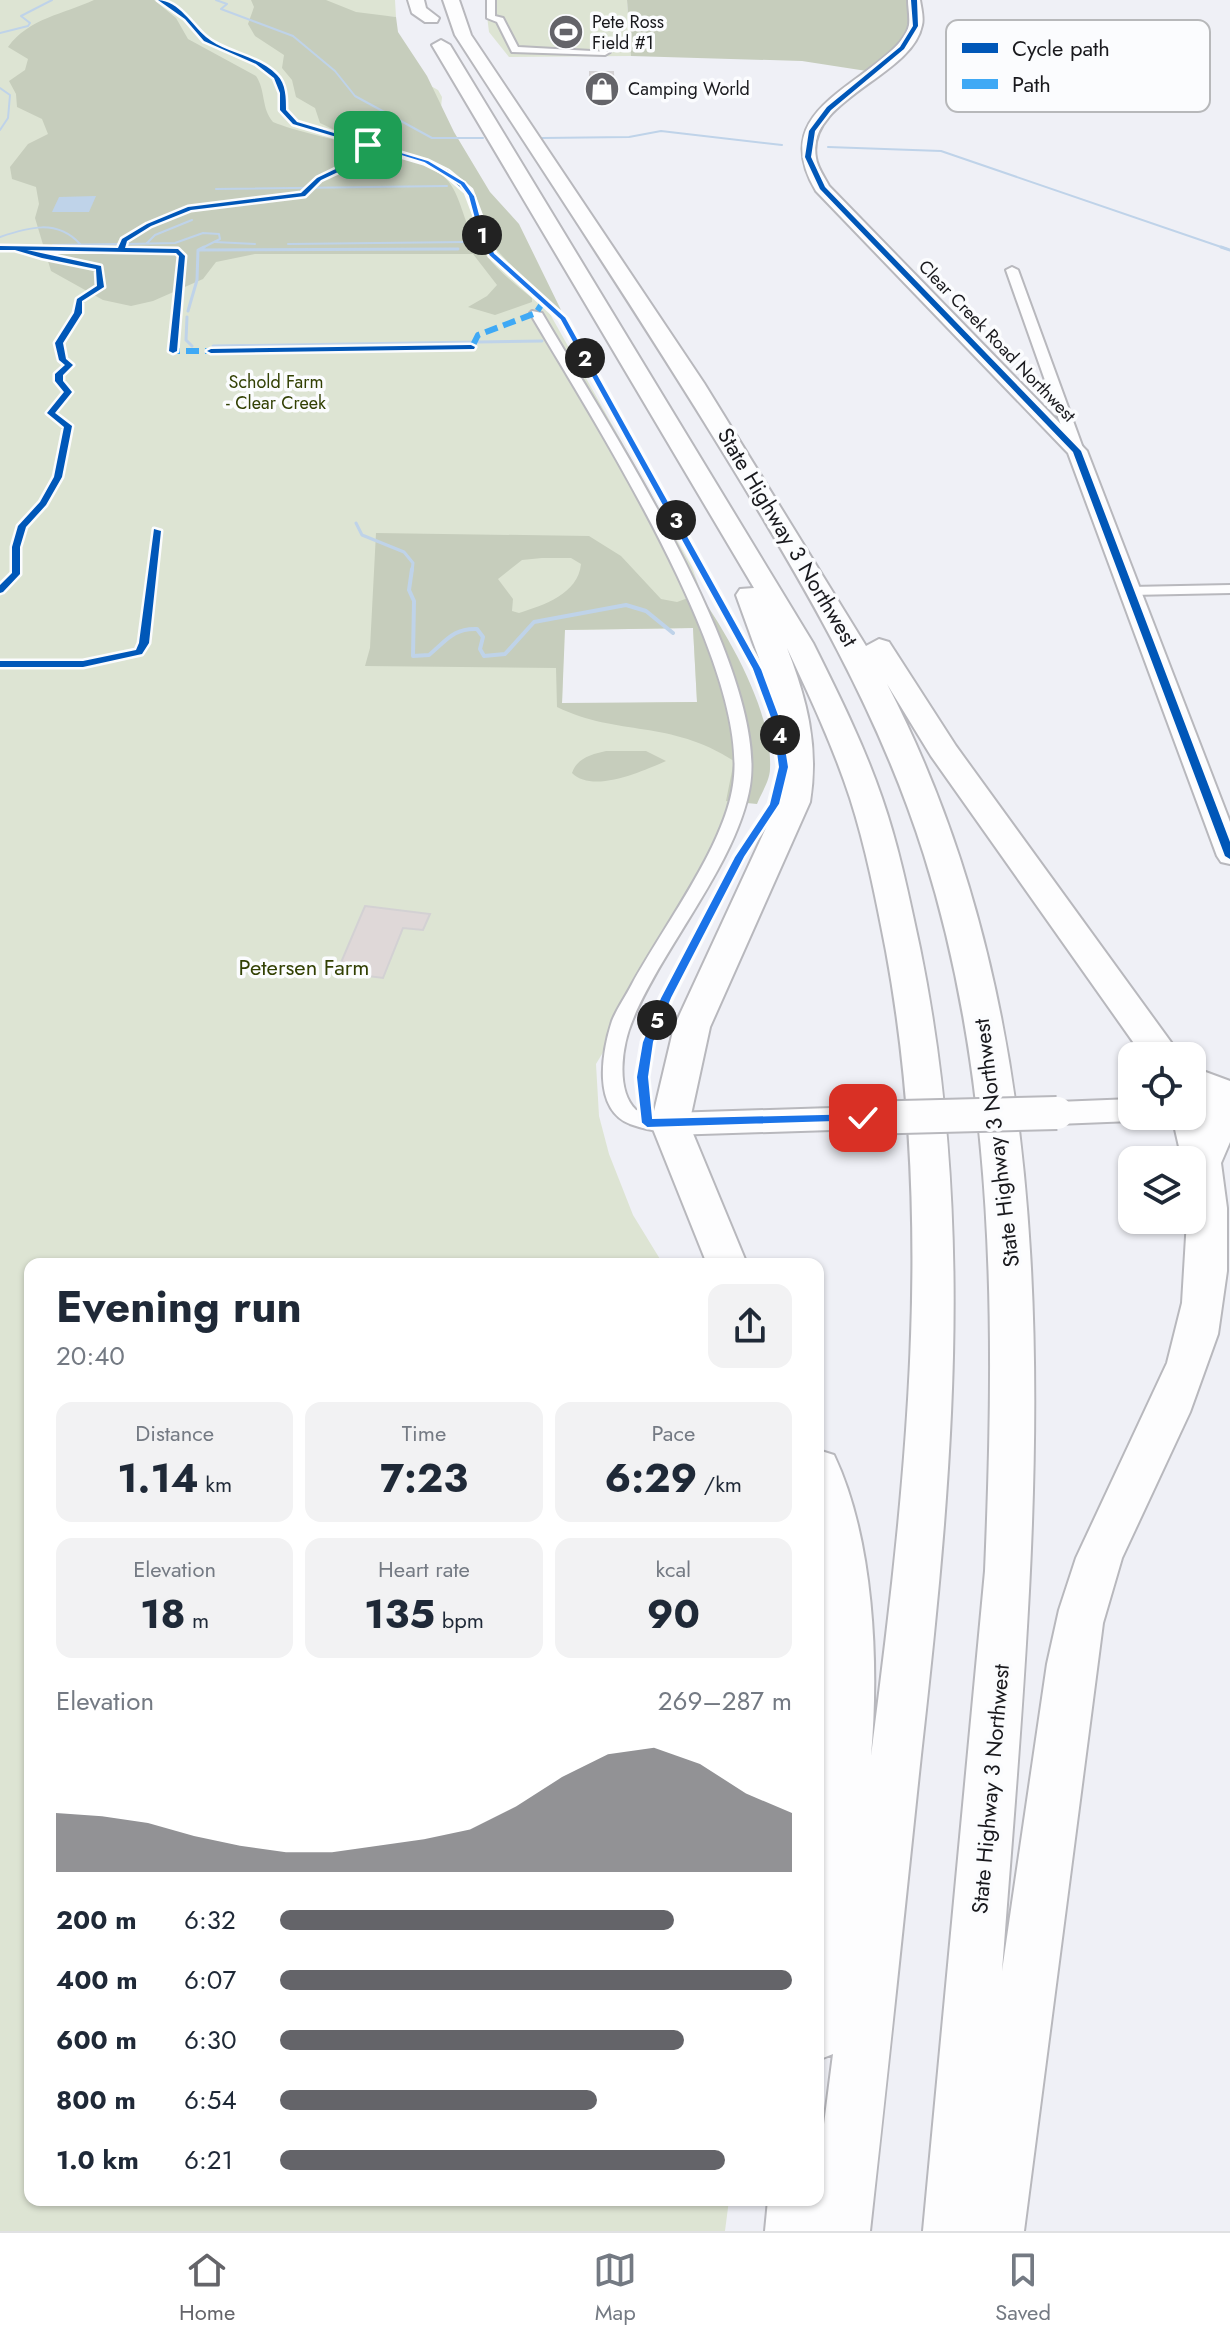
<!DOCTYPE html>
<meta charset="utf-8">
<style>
body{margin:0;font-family:Jost,sans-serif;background:#f2f2f3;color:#1f2937;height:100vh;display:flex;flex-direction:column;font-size:30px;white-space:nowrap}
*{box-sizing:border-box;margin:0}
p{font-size:26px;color:#747a83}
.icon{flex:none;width:44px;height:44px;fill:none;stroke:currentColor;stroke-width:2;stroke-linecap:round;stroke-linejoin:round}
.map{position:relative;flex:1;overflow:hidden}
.panel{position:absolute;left:24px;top:1258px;width:800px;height:948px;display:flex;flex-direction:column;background:#fff;border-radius:16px;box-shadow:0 2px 6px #0004}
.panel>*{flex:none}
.buttons{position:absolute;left:1118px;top:1042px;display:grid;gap:16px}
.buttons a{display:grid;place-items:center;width:88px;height:88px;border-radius:16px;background:#fff;box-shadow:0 2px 6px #0004;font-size:40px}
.pin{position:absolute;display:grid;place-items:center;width:68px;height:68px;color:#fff;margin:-34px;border-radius:16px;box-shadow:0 4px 12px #0006}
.km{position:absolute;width:40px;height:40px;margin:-20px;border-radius:50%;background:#222;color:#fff;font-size:22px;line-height:40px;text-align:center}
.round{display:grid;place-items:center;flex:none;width:84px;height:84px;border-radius:16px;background:#f2f2f3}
.headline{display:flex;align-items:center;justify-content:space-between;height:136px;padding:0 32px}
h1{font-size:44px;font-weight:700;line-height:60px}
.metrics{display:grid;grid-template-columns:repeat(3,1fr);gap:12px;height:136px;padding:8px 32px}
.metrics div{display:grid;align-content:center;border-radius:16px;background:#f2f2f3;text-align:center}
.metrics b{font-size:40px;font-weight:700}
.metrics small{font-size:22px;font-weight:400}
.metrics p{font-size:22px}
.chart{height:224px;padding:16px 32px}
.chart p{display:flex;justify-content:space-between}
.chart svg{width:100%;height:144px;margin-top:8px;fill:#646469;opacity:.7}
ul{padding:0 32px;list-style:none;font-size:26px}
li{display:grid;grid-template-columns:128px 96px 1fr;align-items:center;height:60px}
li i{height:20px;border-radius:10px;background:#646469}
.tabs{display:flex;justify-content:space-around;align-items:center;height:112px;border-top:2px solid #e0e1e3;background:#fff;font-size:22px;color:#747a83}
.tabs a{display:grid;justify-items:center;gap:4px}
.tabs .current{color:#646469}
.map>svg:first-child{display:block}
</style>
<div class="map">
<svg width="1230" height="2231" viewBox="0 0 1230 2231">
<rect width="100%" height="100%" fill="#eff0f6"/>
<path fill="#dde4d3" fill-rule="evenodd" d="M0,0H395L396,17L380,16L397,67L438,90L442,97L440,118L692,567L742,708L743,789L656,964L596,1064L599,1116L609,1154L633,1215L663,1264H30V2200H729L725,2231H0ZM693,628L697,702L562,704L564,630Z
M485,0H627L631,56L509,57L489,32Z"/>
<path fill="#c6cdbc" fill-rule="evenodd" d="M94,0H154L176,18L188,39L256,76C266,91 261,108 273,122C317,140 411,151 443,176C460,190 462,218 473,236C487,262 510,280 532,298V302L495,315L468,307L487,296L497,285L473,254H255L216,262L203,279L153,301L131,306L103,300L51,271L35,218L39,204L36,187L12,179L10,167L28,144L48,134L42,119L17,107L16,94L9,81L25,70L28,59L8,47C29,18 64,14 94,0Z
M251,0H326L356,12L396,17L398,32L427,76L454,132L490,192L519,224L561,310L547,303L494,247L473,194L455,176L409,155L349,137L320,123L315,108L296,97L292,80L282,68L284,55L255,36L248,24L254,7Z
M627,0H914V32L873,72L802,61L631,56Z
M376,533L589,536L621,556L661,599L677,602L688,598L694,586C727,633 773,710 770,769C770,780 761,794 757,804L726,801L734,761C669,719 619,737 557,707L556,668L365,666L370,648ZM542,558H571L581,564C578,594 544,605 519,613L512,611L513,599L498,579L522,560ZM693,628L697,702L562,703L565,630Z
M606,751H646L666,761C643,771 593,794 572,773C577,758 592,754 606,751Z"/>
<path fill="#bfd3e9" d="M96,196L89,212H52L59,197Z"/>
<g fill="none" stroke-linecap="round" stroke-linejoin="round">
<path stroke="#bfd3e9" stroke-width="2" d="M216,0L227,4L221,9L293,36L335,71L355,96L432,138H483
M0,33L28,26L30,23L21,16L52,0
M0,88L10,95L8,118L0,130
M542,138L629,137L661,131L782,145
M828,147L941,151L1227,249
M216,189L447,186
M0,237C29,227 57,219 80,244
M215,242L255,244
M147,243L155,235L192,220
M127,244L175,243L203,233L219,234L220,239L200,249
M288,244L466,242
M53,245L119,244
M452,249H458"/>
<path stroke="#bfd3e9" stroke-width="3" d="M1221,247L1230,250
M198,250L458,249
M188,311L197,280L198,250L204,247
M187,317L186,340L192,346
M213,346L542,341
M356,523L362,535L404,552L413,563L412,571"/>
<path stroke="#bfd3e9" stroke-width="4" d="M412,569L409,590L414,601L413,656L429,655C446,641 453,628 477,629L483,637L480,649L484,656L505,654L534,622L626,605L646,611L673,633"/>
</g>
<path fill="#dfd8d8" stroke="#d3d1d3" stroke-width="2" d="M590,72H613L614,99H590Z
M365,906L430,914L423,930L403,928L383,978L337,972Z"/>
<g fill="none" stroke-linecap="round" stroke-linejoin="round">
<g stroke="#b8b8bd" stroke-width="4">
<path id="street" d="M487,0H495V16L503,18L518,47L610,52L605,55L512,52L497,22L487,18Z
M1012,267L1018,270L1084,451L1082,454L1070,451L1006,270Z
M532,311L542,313C603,417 769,668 750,786C737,863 664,945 633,1019C622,1044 615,1090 636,1110L677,1119L680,1124L677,1129C662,1134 644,1129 630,1124C592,1109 602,1052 612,1021C617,1008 626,996 632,984C663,927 724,847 733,785C752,666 592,419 530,313Z
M1230,585V593L1131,595L1124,591L1131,587Z"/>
</g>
<g stroke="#b8b8bd" stroke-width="4">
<path id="secondary" d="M908,0H920C921,7 924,18 922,25C912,77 805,99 816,158C817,167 825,178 829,186L1087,451L1230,822V864L1221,862L1217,856L1068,453L816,191C773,119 841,95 888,54C896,47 907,36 909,25C910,17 908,7 908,0Z
M1230,1096V1118L1182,1116H1192V1097Z
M1132,1099V1116H1144L1132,1121L1057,1124L1046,1121L1042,1113L1046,1105L1057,1102Z
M863,1107L874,1110L878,1118L874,1126L863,1129L670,1135L659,1132L655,1124L659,1116L670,1113Z"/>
</g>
<g stroke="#b8b8bd" stroke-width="4">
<path id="highway" d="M408,0H424L426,8L439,18L437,22H425L412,13Z
M443,0H459L471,35L704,383L866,646L879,639L889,642L956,746L1181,1056H1143L931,756L887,684C1092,1078 1033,1546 1002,1971L1047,1664L1059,1610L1076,1558L1167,1363L1182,1303L1187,1220H1192V1160H1182L1172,1116H1192V1102L1204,1106L1210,1117L1226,1109L1192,1095V1067L1230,1081V1142L1221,1163L1227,1208V1271L1218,1334L1190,1412L1122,1558L1103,1623L1024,2231H923L985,1571C995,1332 997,1086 924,855C879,712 805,586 727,459C639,315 546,176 455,35Z
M441,40L450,45L813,643C838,693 864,745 882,798C899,847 909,897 920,948C976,1222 952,1480 921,1755C904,1914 888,2072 870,2231H765L768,2200H818V2171L833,2054L818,2060V1777L823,1676L818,1450L834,1455C874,1539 879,1664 871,1756C906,1485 936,1222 886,951C876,899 866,848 850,798C833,746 810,697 787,648C807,700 819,746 810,802L710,1027L689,1124L747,1264H707L651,1124L674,1027L778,802L782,781L784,745L777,708L736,595L740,589L754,588L432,45Z"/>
</g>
<use href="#street" fill="#fdfdfe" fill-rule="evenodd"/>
<use href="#secondary" fill="#fdfdfe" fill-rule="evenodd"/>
<use href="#highway" fill="#fdfdfe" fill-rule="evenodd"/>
<g stroke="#b8b8bd" stroke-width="36" stroke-linecap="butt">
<path id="secondary-bridge" d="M863,1118L1057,1113"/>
</g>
<use href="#secondary-bridge" stroke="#fdfdfe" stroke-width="32"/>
<path stroke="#3fa9f5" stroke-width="6" stroke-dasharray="13 6" stroke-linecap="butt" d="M173,345V351H215
M473,345L478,335L536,313L543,302"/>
<g stroke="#fbfcfe" stroke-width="5">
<path id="cycleway" d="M158,0C179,1 192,25 206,37C224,53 258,55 277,75C286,84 286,98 286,110L297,122L428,161L448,171L471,190L495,254L567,319L762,669L782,723L788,767L779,804L744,857L672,998L654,1042L648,1077L653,1123L651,1126L647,1127L641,1123L636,1077L642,1042L660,998L734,857L769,804L778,767L772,723L752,669L560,320L490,256L466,192L444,173L424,163L383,151L321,180L305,196L191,210L151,226L127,241L125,248L178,249L185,256L177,351L173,353L169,351L179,256L176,253L27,250L101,266L104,287L82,301V313L63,343L66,359L73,365L63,375V381L72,392L55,413L72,426L62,477L46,505L26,527L20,547V574L3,592L0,593V585L12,573V547L18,526L40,502L54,477L64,427L47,413L64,392L55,381V374L65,365L59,360L55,343L74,313L77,299L97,286L96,269L42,258L15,250H0V246L118,248L122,239L147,224L188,207L301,193L317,178L377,149L293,124L280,110V93L274,78L256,64L204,41L185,19Z
M911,0H917L918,26L904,49L831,110L815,131L811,157L825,187L1081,451L1230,842V859L1225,856L1073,452L820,189L805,157L809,131L827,107L900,47L913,26Z
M471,345L475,347L474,349L211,353L207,351L211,349Z
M154,529L161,531L149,643L142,654L83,667H0V661H83L136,650L139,643Z"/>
</g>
<use href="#cycleway" fill="#0057b8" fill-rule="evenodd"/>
</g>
<path fill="#1a73e8" stroke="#fff" stroke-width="2" d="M371,143L428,160L465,182L475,196L486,237L495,253L566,317L762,669L782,723L789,767L780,804L745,857L672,998L654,1042L649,1077L653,1118L863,1113L869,1118L867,1121L647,1128L641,1123L636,1077L642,1042L660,998L734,857L769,804L778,767L772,723L752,669L560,320L489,256L479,237L468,196L460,185L424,163L365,145Z"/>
<defs>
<g id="stadium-disc" transform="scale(1.8)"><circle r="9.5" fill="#646469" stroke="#fbfcfe"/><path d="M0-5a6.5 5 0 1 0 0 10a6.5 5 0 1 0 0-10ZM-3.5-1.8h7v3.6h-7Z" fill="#fff"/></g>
<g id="shop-disc" transform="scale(1.8)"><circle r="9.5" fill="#646469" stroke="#fbfcfe"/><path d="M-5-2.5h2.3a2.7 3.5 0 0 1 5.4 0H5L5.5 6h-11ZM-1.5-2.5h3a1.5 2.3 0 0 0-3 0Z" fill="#fff"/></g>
</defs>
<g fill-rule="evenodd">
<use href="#stadium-disc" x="566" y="32"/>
<use href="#shop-disc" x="602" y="89"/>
</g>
<g text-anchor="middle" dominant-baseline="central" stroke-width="7" stroke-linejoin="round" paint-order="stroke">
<g font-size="18" fill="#19191d" stroke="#fbfcfe" text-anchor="start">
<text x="592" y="22">Pete Ross<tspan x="592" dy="21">Field #1</tspan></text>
<text x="628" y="89">Camping World</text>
</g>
<g font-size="18" fill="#19191d" stroke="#fbfcfe">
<text transform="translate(997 341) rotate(46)">Clear Creek Road Northwest</text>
</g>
<g font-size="18" fill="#324003" stroke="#fbfcfe">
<text x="276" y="382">Schold Farm<tspan x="276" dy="21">- Clear Creek</tspan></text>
</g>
<g font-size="22" fill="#19191d" stroke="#fbfcfe">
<text transform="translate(788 537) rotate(59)">State Highway 3 Northwest</text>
<text transform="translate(996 1143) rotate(-97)">State Highway 3 Northwest</text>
<text transform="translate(990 1789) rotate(-85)">State Highway 3 Northwest</text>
</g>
<g font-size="22" fill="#324003" stroke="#fbfcfe">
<text x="304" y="967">Petersen Farm</text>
</g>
</g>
<rect x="946" y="20" width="264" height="92" rx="12" fill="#fbfcfe" stroke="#b7b8ba" stroke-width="2"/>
<rect x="962" y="43" width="36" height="10" fill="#0057b8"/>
<rect x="962" y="79" width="36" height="10" fill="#3fa9f5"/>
<g font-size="22" fill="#19191d">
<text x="1012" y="56">Cycle path</text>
<text x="1012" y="92">Path</text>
</g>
</svg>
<div class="buttons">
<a><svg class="icon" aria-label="locate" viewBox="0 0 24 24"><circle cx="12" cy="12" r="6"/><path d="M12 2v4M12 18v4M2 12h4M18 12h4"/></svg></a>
<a><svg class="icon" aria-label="layers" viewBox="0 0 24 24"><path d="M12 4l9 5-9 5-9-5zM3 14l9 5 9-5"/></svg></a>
</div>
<div class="pin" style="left:368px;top:145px;background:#1e9e55"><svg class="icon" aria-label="arrive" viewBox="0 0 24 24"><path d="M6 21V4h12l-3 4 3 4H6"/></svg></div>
<div class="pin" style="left:863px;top:1118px;background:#d93025"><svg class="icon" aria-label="check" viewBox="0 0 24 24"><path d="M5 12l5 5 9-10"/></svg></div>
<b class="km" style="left:482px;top:235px">1</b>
<b class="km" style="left:585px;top:358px">2</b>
<b class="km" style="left:676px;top:520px">3</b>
<b class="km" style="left:780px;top:735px">4</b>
<b class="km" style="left:657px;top:1020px">5</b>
<section class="panel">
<div class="headline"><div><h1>Evening run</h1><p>20:40</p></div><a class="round"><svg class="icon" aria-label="share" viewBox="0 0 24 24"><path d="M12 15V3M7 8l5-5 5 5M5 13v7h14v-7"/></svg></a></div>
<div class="metrics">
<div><p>Distance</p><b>1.14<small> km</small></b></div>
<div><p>Time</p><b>7:23</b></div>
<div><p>Pace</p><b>6:29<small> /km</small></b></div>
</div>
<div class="metrics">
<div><p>Elevation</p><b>18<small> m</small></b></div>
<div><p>Heart rate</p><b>135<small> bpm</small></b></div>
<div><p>kcal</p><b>90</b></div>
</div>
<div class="chart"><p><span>Elevation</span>269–287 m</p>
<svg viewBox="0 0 160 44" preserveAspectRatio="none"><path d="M0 44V26L10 27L20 29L30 33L40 36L50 38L60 38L70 36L80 34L90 31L100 24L110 15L120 8L130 6L140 11L150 20L160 26V44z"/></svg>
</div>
<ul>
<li><b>200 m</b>6:32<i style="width:77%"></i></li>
<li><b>400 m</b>6:07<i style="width:100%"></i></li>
<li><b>600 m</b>6:30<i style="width:79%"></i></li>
<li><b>800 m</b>6:54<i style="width:62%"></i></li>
<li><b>1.0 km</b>6:21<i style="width:87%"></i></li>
</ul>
</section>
</div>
<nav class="tabs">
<a class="current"><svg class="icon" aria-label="home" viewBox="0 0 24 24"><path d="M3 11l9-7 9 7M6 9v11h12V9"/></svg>Home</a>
<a><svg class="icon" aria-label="map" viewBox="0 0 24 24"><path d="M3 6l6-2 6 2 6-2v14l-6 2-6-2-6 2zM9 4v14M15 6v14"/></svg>Map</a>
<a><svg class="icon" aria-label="saved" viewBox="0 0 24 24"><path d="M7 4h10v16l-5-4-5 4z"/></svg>Saved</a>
</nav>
